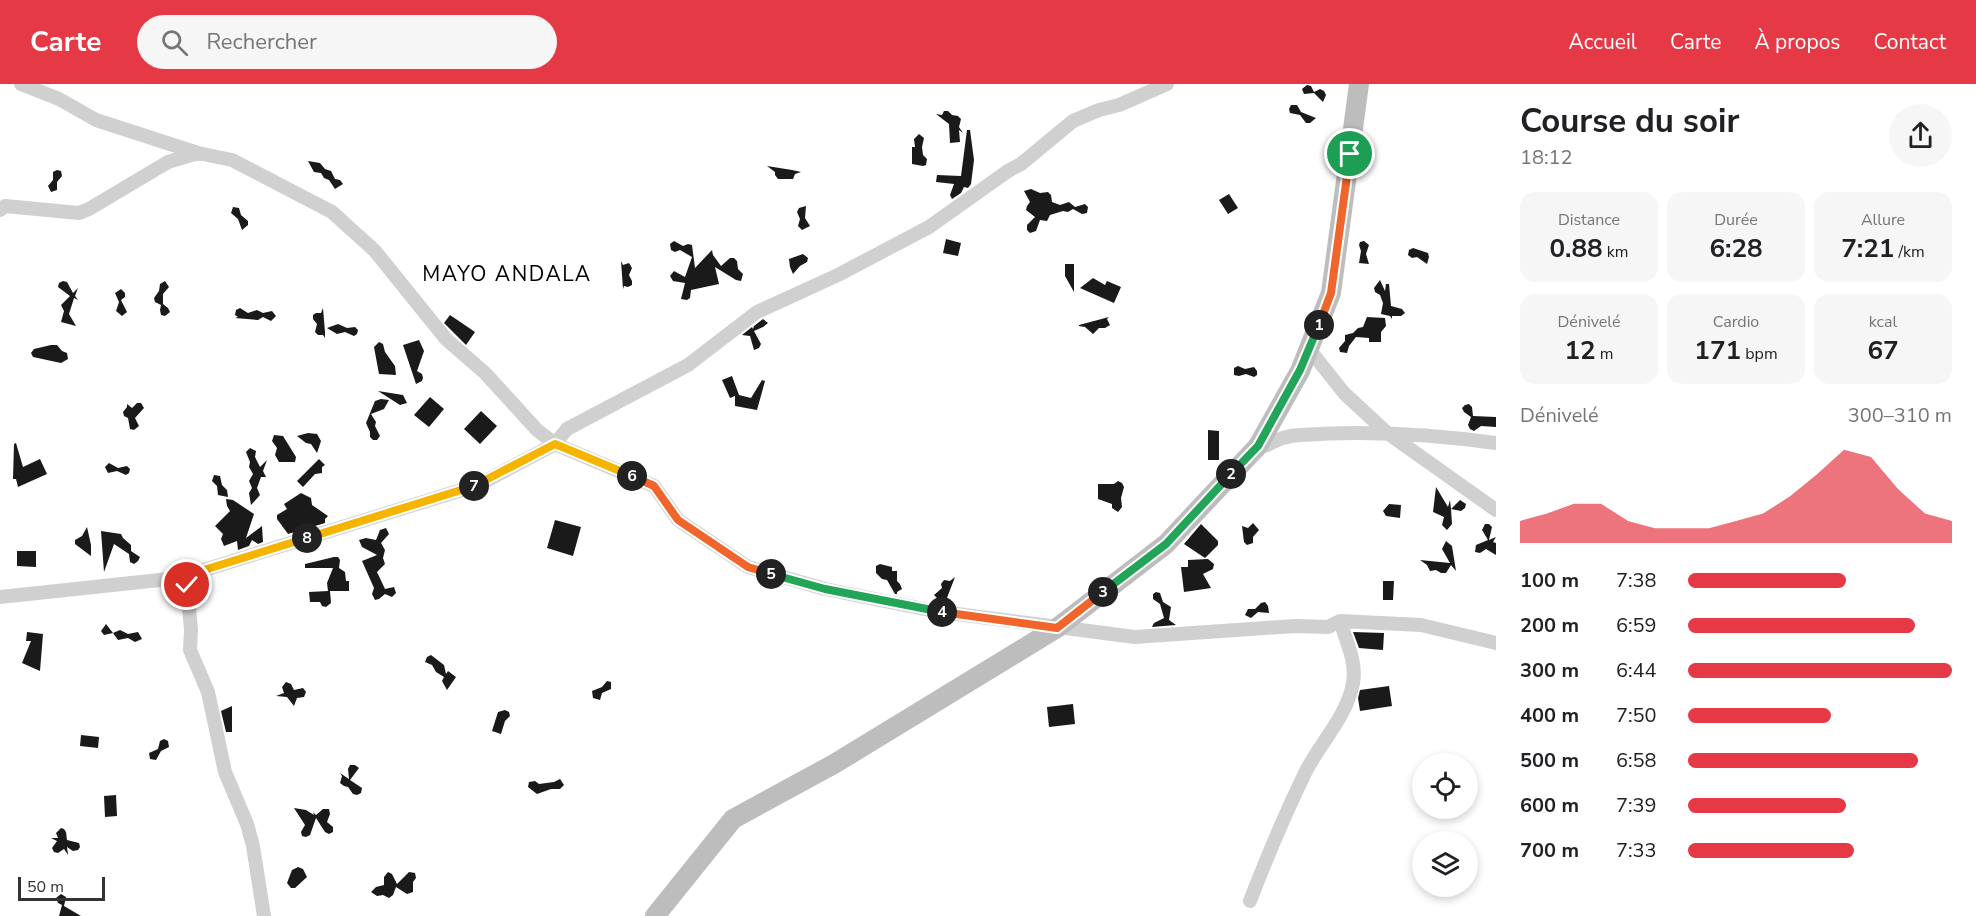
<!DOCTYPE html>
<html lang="fr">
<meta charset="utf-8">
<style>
body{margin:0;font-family:"Nunito Sans",sans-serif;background:#f6f6f6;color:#202124;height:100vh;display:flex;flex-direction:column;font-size:22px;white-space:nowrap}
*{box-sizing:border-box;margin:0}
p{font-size:20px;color:#757577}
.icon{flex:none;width:33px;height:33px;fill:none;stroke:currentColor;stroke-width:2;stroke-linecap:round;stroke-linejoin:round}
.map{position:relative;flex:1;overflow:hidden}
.details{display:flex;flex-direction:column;background:#fff;width:480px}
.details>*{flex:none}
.buttons{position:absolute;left:1412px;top:669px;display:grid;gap:12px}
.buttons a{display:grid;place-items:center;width:66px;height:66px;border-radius:50%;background:#fff;box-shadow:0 3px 9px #0003;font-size:30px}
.scale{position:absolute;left:18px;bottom:15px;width:87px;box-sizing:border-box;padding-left:6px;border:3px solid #333;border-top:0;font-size:16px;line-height:21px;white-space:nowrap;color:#333;-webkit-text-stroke:4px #fff;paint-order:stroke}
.pin{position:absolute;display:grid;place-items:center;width:51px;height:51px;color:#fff;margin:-26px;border:3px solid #fff;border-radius:50%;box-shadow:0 2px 6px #0007}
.km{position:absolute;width:30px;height:30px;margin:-15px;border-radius:50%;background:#222;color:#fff;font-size:16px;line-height:30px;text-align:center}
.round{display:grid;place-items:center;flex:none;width:63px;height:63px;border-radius:32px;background:#f6f6f6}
.summary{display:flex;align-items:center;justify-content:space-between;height:102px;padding:0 24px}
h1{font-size:33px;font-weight:700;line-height:45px}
.stats{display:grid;grid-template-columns:repeat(3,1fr);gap:9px;height:102px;padding:6px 24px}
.stats div{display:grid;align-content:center;border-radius:15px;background:#f6f6f6;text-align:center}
.stats b{font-size:26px;font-weight:700}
.stats small{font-size:16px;font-weight:400}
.stats p{font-size:16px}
.chart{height:168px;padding:12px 24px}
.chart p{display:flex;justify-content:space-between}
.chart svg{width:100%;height:108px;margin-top:6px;fill:#e63946;opacity:.7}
ul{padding:0 24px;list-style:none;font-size:20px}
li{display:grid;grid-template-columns:96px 72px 1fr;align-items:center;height:45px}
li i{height:15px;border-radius:8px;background:#e63946}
header{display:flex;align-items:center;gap:36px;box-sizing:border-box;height:84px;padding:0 30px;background:#e63946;color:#fff}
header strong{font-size:28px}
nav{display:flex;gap:33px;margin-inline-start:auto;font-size:21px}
.search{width:420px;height:54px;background:#f6f6f6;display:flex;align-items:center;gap:15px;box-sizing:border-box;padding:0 21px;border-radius:33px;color:#757577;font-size:22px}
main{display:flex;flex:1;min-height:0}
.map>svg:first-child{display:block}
</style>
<header>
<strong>Carte</strong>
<div class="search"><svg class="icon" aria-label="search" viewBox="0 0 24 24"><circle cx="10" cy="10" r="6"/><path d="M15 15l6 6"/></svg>Rechercher</div>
<nav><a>Accueil</a><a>Carte</a><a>À propos</a><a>Contact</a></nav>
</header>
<main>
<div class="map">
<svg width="1496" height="832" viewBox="0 0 1496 832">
<rect width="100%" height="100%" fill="#fff"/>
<path fill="#1a1a1a" d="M1307,1L1311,2L1314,8L1320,5L1324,7L1326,11L1323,18L1314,9L1304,10L1302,5Z
M1291,21H1297L1301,28L1316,34L1310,39H1306L1300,31L1290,29L1289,25Z
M944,27H948L952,31L958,32L961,35L959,43L963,49L959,46L960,58L950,59L949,40L936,30L942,31Z
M967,46H970L974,76L971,100L968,104L964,103L961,109L952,115L950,111L954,100L936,98L937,91L961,92Z
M919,50L924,54L922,63L923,71L927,75L926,81L923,82L912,80V63H915L914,55Z
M308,77L320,79L325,85L331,87L335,95L340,96L343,100L335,105L329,96L324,94L321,89L314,88Z
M767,82L792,86L801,88L795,90L793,95H778L775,91V88Z
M57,86L61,87L62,92L57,98V106L51,108L48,102L53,96V88Z
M1031,105L1040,109L1048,108L1051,111L1052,118L1060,121L1069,118L1075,123L1085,120L1088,123L1087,129L1082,130L1073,125L1068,128L1063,127L1050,131L1047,137L1040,136L1036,147L1030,149L1027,146V141L1035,133L1026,126L1027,122L1030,118L1024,107Z
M1229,110L1238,124L1228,130L1219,116Z
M806,122L805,134L810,142L802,146L798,142L800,135L797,128L799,124Z
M233,123L239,124L241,131L248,137V141L242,146L238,135L231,129Z
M946,155L961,159L958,172L943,169Z
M674,157L683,162L688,160L692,161L695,184L712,166L713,171L721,182L730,174H734L737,177L738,185L743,190L741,197L736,196L715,183L719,200L691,206L690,214L687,216L681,215L685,199L673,197L670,192L674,187L685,193L692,173L680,166L675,168L671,166L670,160Z
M1364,157L1369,161L1366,170L1369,180L1359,179L1361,167L1359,161L1360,158Z
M1413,164L1428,169L1429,173L1427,180L1417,173L1412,174L1408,171L1409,166Z
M803,170L808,174L807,178L800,182L793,190L790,183L789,175Z
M621,177L623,181L629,179L632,184L629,191L632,197V201L628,203L624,202L623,205Z
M1065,180H1074V208L1065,192Z
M1093,194L1105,201L1107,197L1121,203L1114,219L1080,204Z
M1380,196L1385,207L1386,200H1389L1391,222L1402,225L1405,229L1401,232H1392V235L1390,232L1381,230L1383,219L1380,211L1375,208L1374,204Z
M63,197L67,198L73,209L78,204L75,212L78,216L74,214L69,230L76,242L61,238L64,227L61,221L70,212L58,203L59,199Z
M165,197L169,203L163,210V220L168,224L170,228L165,232L161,231L160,226L161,221L155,218L154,214L159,207L160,200Z
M121,205L125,209V213L121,216L127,228L122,232L116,227L119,218L115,209Z
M240,224L248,229L257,226L263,229L272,227L276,232L271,237L263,233L258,236L235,234L238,233L235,231L236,226Z
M323,224L325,248V254L323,251H318L315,248L317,240L313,235V231L316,229H321Z
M450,231L475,248L466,261L444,239Z
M1109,233L1107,235L1110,241L1105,244H1099L1093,250L1085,243L1079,242V241Z
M1367,233L1385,234L1386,242L1381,248V258H1369V254L1356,253L1349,262L1347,269L1340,268L1339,264L1345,257V251L1353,249L1358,244L1363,243Z
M763,235L768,239L763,243L754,247L761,260L759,264L754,266L750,252L742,251L752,243L753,245L754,242Z
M338,240L347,244L355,243L358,246L357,250L354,252L345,248L337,250L327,244Z
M419,256L424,267L417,287L422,290L423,294L422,297L416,300L403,261Z
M379,258L383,260L385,268L395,282L396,291L379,290L374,263Z
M51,261H57L62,267L67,269L68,275L61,279L33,273L31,269L34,265Z
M1238,282L1245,285L1254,283L1257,287V291L1254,293L1246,290L1239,292L1234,291V284Z
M732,292L739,311L751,314L762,296L765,297L757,326L735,322V312L730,314L722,296Z
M378,307L403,311L407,319L400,321Z
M430,313L444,325L429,343L414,331Z
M381,315L389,316L384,325L371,330L376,338L375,342L380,352L377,356H373L370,353V348L366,339L375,317Z
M137,319H141L144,324L135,334L139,342L134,346L130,345L128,334L124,332L123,328L127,323V320L132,324Z
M1469,320L1472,323L1473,332L1496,333V343L1481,342L1474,347L1470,345L1468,341L1471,333L1464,328L1462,324L1465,321Z
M481,327L497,342L480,360L464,345Z
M1208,346L1219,347V376H1208Z
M308,349L317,350L321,357L317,369L311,360L306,359L297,352Z
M274,351L283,352L296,373L295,378H279L275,371L277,364L272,357Z
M16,359L23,383L40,375L47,390L18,403L16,395H13L14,360Z
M250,364L256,367L255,373L260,383L267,376L263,387L266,393H261L257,404L260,411L251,421L249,409L252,404L249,397L253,390L249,383L250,378L246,368Z
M319,375L325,381L322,383V389L315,390L303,403L297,397Z
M109,379L118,384L127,382L130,385L129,389L126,391L117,387L108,389L105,383Z
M214,391L220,392L222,401L227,406L228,413L218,411L217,402L212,397Z
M1118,397L1122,399L1124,403L1121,414L1122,423L1118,428L1112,424V420L1098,415V400H1114Z
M1436,403L1448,423L1450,416L1451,425L1460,416L1466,420L1465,424L1461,427L1451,425L1452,440L1447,446L1442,441L1444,433L1433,428Z
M301,409L311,414L312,421L328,432L325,435V439L288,450L277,435V431L287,425L284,420Z
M226,415L233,416L254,430L246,454L262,442L263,458L258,460L252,456L249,462L238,466L237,457L224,462L221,455L223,450L215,442L230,427L227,422Z
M1389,420L1401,421L1400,434L1386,432L1383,427Z
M555,436L581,443L573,472L547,464Z
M1253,439L1259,446L1253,453V459L1247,461L1244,458L1242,442L1248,444Z
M1201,440L1218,457V461L1205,474L1184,460Z
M1485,440H1489L1492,443L1489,456L1496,453L1493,458L1496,459V471L1486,465L1480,469L1475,468L1476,461L1488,456L1482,446Z
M87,443L91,461V472L75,460V456L82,452Z
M386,444L389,450L381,459L385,466L383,474L385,480L377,488L385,505L394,503L396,509L392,513L385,510L379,515L375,516L372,510L374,504L362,477L377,471L362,463L359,456L366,454L376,456L380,446Z
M101,447L121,450L123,454L131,461V467L140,473L138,477L134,480L130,478L129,470L114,460L104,488Z
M1446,457L1452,462L1456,487L1451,481L1446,489H1441L1436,486L1430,487L1427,481L1420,476L1450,479L1442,465Z
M17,467H36V483L17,482Z
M334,473H338L340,476L339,484L345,488L346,497H349V507H330L331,519L326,523L322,522L320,518H310L309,508L328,507L327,499L333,484H305V480Z
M1208,475L1214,480L1213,485L1203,490L1211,504L1184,508L1181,483H1188V476Z
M880,480L892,483V487H897V497L900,500L902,505L897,508V510H895L887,496L882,495L876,489V482Z
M955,493L945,519L944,515L939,516L934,511L942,504L941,500L944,496L950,497Z
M1383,497H1394L1393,516H1383Z
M1156,508L1160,509L1163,518L1171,523L1169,536L1176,541L1152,543L1154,539L1164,534L1160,520L1153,515V510Z
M1265,518L1268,522L1269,529L1258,528L1251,534L1245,531L1248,525H1255L1261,519Z
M106,540L113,549L120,546L128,550L138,548L142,555L135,558L128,554L118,556L113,549L104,551L101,547Z
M27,548L43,550L40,587L22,579L31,557H26Z
M1353,548L1384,549L1383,566L1359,564Z
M431,571L444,581L446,590L448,587L456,593L447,606L442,597L444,593L436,588L432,581L425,578L427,573Z
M607,597L611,598V605L602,609L600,616L593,614L592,607L602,603Z
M286,598L291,600L294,606L303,604L306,608L304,613L297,614L294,622L287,613L276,612L284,609L282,603Z
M1389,602L1392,622L1360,627L1358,614L1360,606Z
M1073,620L1075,640L1049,643L1047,623Z
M232,622V648H226L221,627Z
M505,626L509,628L510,632L505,637L501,650L492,647L498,628Z
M81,651L99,653L98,664L80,662Z
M164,655L168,657L169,663L161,667L156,676L150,675L149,669L158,665L160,657Z
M350,681H355L359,684L350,696L362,704L361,709L357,711L353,710L348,703L344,702L340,699L342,692L340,689L349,695L348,685Z
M560,695L564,701L560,705H551L537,710L528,703L529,698L535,697L539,700L554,698Z
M116,711L117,732L105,733L104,712Z
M294,724L306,726L314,731L313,728L316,731L323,725H329L330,730L327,738L333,743V748L329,750L325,748L316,734L310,751L306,753L302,752L301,748L305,741Z
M61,744L64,745L66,748L67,756L79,759L80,763L78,766L73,767L67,763L68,771L64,765L58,769L54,768L52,764L57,757L51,754H58L56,749Z
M298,783L303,785L307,793L295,804H291L287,799L292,786Z
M388,788L392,790L397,800L409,788L415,789L416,794L413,798V808L407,810L396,803L393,811L389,814L383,811L377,812L371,808L376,803L384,801V793Z
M61,810L66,813L64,822L81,832H59L62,821L58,819L56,814Z"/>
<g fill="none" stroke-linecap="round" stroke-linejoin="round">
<path stroke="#d0d0d0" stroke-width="14" d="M21,0L59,15L96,36L198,69L232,76L332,128L375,167L446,255L485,289L537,346L555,360L567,345L688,281L757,228L838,191L929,143L1008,87L1021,80L1073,37L1099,26L1119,21L1167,0
M0,126L5,122L79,129L89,125L168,78L198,69
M1309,265L1344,309L1386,348L1496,426
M1258,362C1267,364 1274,356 1283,354C1289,352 1296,351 1301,351C1368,346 1431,350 1496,359
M178,494L187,501L191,546L190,566L208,608L225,688L247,740L253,762L264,832
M0,513L178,494L478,401L555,360L654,402L678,436L748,483L825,505L934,527L1135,553L1295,542L1328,543L1340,537L1421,541L1496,559
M1250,817C1267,773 1285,730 1306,687C1321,658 1347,632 1353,599C1357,578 1346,557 1340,537"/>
<path stroke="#bdbdbd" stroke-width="20" d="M655,832L733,735L834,680L1057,544L1166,460L1258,362L1300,287L1331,209L1359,0"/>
</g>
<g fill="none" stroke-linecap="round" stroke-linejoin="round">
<g stroke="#fff" stroke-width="12">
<path id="split-1" d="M1319,241L1331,209L1350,70"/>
</g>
<g stroke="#fff" stroke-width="12">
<path id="split-2" d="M1231,390L1258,362L1300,286L1319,241"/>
</g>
<g stroke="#fff" stroke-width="12">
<path id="split-3" d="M1103,508L1166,460L1231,390"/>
</g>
<g stroke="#fff" stroke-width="12">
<path id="split-4" d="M942,528L1057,544L1103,508"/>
</g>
<g stroke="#fff" stroke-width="12">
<path id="split-5" d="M771,490L825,505L942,528"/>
</g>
<g stroke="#fff" stroke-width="12">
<path id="split-6" d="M632,392L654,402L678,436L748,483L771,490"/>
</g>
<g stroke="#fff" stroke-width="12">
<path id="split-7" d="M474,402L555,360L632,392"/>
</g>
<g stroke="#fff" stroke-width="12">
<path id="split-8" d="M307,454L474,402"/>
</g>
<g stroke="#fff" stroke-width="12">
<path id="split-9" d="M187,501L178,494L307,454"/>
</g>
<use href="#split-1" stroke="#f0652b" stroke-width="8"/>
<use href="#split-2" stroke="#22a559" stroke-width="8"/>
<use href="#split-3" stroke="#22a559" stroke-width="8"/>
<use href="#split-4" stroke="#f0652b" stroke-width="8"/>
<use href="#split-5" stroke="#22a559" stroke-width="8"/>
<use href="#split-6" stroke="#f0652b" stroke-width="8"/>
<use href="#split-7" stroke="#f5b400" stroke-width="8"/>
<use href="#split-8" stroke="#f5b400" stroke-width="8"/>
<use href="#split-9" stroke="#f5b400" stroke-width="8"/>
</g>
<g text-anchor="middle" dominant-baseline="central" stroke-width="6" stroke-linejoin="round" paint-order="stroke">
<g font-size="21" letter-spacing="1.5" fill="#000" stroke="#fff">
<text x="507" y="190">MAYO ANDALA</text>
</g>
</g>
</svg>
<div class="buttons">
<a><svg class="icon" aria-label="locate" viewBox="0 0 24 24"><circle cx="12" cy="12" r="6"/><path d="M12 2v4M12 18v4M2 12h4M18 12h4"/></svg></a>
<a><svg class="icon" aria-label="layers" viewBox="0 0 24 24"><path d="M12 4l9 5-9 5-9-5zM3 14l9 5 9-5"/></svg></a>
</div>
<div class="scale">50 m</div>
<div class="pin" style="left:1350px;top:70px;background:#1e9e55"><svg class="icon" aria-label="arrive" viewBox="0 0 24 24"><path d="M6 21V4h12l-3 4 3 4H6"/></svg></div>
<div class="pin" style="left:187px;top:501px;background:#d93025"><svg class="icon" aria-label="check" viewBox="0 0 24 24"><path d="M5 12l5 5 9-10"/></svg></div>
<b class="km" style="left:1319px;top:241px">1</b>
<b class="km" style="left:1231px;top:390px">2</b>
<b class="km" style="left:1103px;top:508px">3</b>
<b class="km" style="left:942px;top:528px">4</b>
<b class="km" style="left:771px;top:490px">5</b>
<b class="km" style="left:632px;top:392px">6</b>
<b class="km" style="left:474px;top:402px">7</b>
<b class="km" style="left:307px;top:454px">8</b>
</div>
<section class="details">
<div class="summary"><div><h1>Course du soir</h1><p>18:12</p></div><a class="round"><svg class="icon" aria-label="share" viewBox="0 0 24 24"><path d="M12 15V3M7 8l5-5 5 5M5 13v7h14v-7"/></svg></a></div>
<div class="stats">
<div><p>Distance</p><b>0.88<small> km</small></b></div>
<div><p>Durée</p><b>6:28</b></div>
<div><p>Allure</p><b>7:21<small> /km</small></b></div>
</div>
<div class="stats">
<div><p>Dénivelé</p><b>12<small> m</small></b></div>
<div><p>Cardio</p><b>171<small> bpm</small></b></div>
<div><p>kcal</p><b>67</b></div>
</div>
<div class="chart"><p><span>Dénivelé</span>300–310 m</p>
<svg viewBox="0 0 160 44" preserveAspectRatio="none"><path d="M0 44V35L10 32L20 28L30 28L40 35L50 38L60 38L70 38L80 35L90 32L100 25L110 16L120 6L130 9L140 22L150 32L160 35V44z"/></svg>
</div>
<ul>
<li><b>100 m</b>7:38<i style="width:60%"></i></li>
<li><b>200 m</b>6:59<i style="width:86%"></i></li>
<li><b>300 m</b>6:44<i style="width:100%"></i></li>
<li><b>400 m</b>7:50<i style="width:54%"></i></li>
<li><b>500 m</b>6:58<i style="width:87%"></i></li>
<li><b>600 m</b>7:39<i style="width:60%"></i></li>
<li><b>700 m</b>7:33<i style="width:63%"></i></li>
</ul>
</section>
</main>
